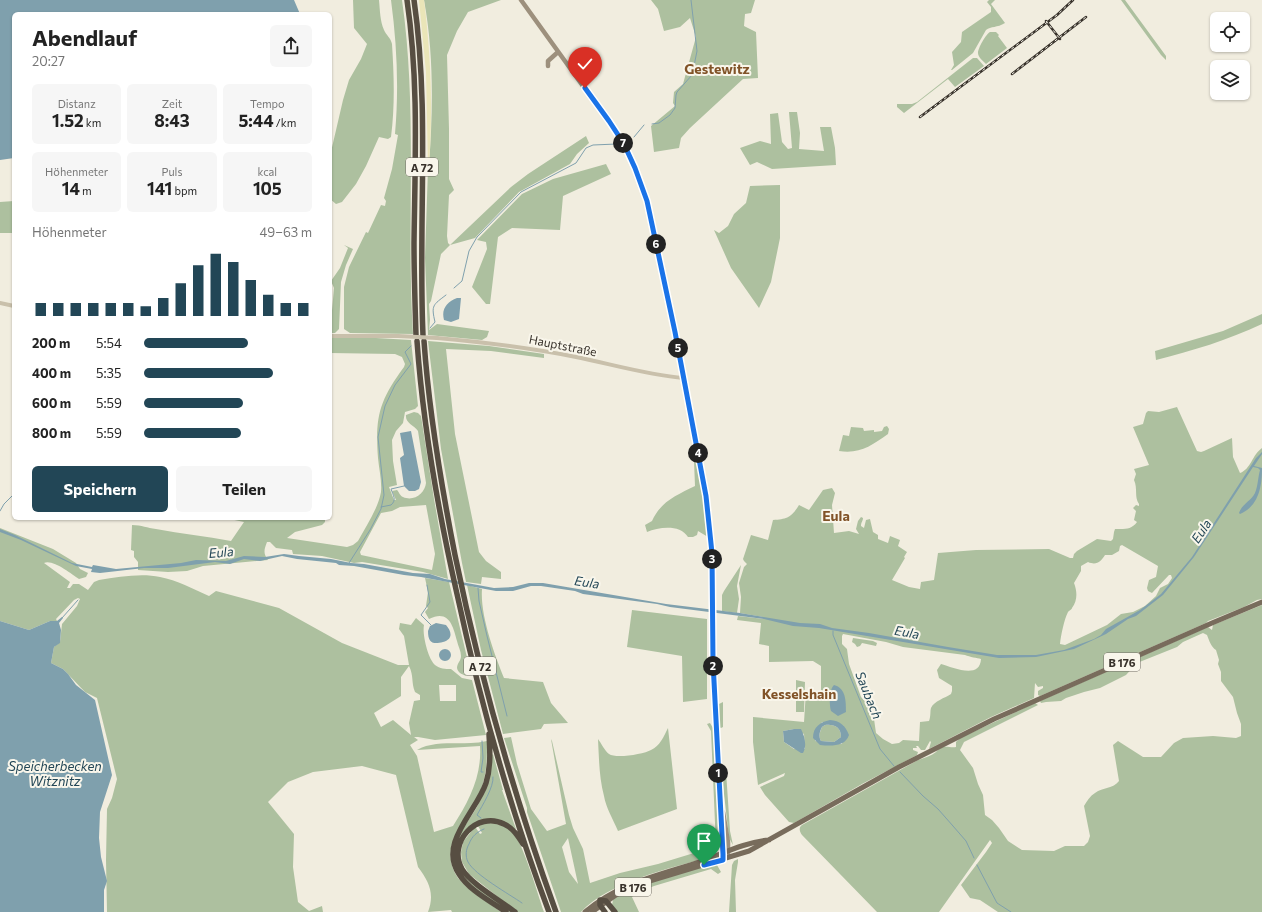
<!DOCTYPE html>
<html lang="de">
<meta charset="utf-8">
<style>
body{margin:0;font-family:Commissioner,sans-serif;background:#f6f6f6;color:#222;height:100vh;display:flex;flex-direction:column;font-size:15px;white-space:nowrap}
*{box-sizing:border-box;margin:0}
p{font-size:13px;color:#767676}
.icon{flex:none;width:22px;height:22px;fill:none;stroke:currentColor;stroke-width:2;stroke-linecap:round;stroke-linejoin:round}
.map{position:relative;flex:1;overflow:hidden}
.drawer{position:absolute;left:12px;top:12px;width:320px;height:508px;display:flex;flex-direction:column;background:#fff;border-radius:6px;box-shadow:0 1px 3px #0004}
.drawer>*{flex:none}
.controls{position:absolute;left:1210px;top:12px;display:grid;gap:8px}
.controls a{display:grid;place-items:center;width:40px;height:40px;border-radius:6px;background:#fff;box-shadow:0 1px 3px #0004;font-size:20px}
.pin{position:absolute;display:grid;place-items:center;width:34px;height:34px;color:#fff;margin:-41px -17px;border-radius:50% 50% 50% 0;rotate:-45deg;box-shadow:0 0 4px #0007}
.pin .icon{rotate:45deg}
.km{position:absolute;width:20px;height:20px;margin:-10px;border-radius:50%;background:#222;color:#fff;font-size:11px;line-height:20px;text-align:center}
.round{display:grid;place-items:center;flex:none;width:42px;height:42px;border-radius:6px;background:#f6f6f6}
.head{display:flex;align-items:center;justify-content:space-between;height:68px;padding:0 20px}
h1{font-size:22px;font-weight:700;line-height:30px}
.metrics{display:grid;grid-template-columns:repeat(3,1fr);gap:6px;height:68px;padding:4px 20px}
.metrics div{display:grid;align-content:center;border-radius:6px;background:#f6f6f6;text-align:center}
.metrics b{font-size:17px;font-weight:700}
.metrics small{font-size:11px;font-weight:400}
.metrics p{font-size:11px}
.chart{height:112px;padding:8px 20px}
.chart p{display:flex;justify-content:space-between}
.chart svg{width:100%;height:72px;margin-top:4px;stroke:#224656;stroke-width:6}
.primary-button{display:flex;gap:8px;margin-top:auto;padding:8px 20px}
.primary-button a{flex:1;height:46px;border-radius:6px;background:#224656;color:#fff;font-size:16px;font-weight:700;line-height:46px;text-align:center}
.primary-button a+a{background:#f6f6f6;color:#222}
ul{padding:0 20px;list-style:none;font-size:13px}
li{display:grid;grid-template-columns:64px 48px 1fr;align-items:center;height:30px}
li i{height:10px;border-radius:5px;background:#224656}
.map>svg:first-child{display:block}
</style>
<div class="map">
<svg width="1262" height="912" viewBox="0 0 1262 912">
<rect width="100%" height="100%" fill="#f1eddf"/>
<path fill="#adc09f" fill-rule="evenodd" d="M353,0H379C380,10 380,21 384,30C386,35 391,38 392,44C394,75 395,106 391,137L388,139L379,137L366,166L356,184L342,202L336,204L330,199V156L343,100L349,80L361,59L367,44L354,28Z
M391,0H402C418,111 406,223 413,334L350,333L344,329V287L349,267L366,232L368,233L381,205L385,206L386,201L384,198L392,169L398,135L395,134C399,89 397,45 391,0Z
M424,0H501L468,12L457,31L447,55L449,129V179L454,190L449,195L447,236L448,243L450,245L511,187L528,174L586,136L589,143L577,154L570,164L519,192L475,238L450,245L441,254L431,301L429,304L430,320L429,330L437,324L489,331L487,337L482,340L428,335L425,258L428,168L429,165C433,111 434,54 424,0Z
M651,0H755L751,13L745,14L744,26L756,32L758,78L743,79L690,128L681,138L679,148L654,152L651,126L675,106L673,103L674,92L683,84L696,37L690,18L680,27L664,31L658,9Z
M989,0H995L991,4L1005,23C997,28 991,26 986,30L973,53L952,70H951L954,65L952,52L961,42L962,32L991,12V7L987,2Z
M1121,0H1125L1166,56V60L1161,55Z
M990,32H996L999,35L998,36L1007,48L986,64C983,61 978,57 978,53C978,48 986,34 990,32Z
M973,58H977L984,66L955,87L948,79L904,113L897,107V104H912L917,102Z
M789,112H797L800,133L799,149L824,151L820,127H831L835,148L836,165L772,169L757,162L750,165L740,148L760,141L771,144L770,114L778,113L782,142L788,149L792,148Z
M606,164L611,174L563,196L560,230L512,228L498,237L490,304H486L472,287L487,249L486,242L477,240L522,194L553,179Z
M780,185V238L771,282L759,308L731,268L714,230L719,233L728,226L734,214L746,203L750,186Z
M14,201V233H0V202Z
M344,245L353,249L346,265L341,282L339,329L335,333H330L334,288L331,281L340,268L348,248Z
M1262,314V324C1228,340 1192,351 1156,360L1155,351L1223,331Z
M330,338H376L411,340L418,406L415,409L405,412L403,423L396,431L392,440L393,461L397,485L389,487L394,500H396L392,491L397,490C399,492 400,496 403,497C414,502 425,493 426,483L418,431C414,425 405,423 406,415L414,412L418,413L421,416L434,499L448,579L423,572L362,562L354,563L322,556L293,554L292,550L276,548L270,542H267C264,550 263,553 268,560L203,566L187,571L168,572L138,570V562L134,557V551L131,550L132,525C142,525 147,528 156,529C181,534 206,536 231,541L244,522L225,518L305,519L325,518V522L322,525L295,532L287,538L347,547L353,545L358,541C366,526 378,509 381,492C382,481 379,469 378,458C375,417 379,401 404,367L405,364L402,357L395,354L330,353ZM426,505L435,554L432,570L361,555L360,552L381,513L392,511L400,507Z
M428,341L489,346L544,354V358L491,351L446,349L455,434L479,552L486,561L501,572V579L482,577L481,584L466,582L462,563L441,449Z
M1177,407L1197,451L1201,452L1204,451L1232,438L1233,457L1240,473C1251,469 1252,455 1262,448V599L1257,600L1244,607L1208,621L1206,623L1040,696L1038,695V691L1043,688V686L1038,687L1035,683L1034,698L991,717L929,749L931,742L930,741L925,750H921L918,746H916L917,748H913V750L918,752L917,755L862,784L794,823L789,822L765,795L760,787L784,776L785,773L758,785L753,742V717L804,722L806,691H821V666L813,661L769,662V646L759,644L761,623L737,620L738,616L764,619L763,617L740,613L741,597L739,583L744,567L747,564L744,561L743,559L751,535L768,540L773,520C787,519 791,518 799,505L809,510L823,490L832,488L835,493L832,505L834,533L849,531L859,534L856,529L858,521L861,517L863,518C863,521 861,522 861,526L864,528L866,520L870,519L873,532L878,535V539L888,543L890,536L900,540L898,546L907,552L904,557L905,558L892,580L909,587L920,589L921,582L934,580L938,553L976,550L1049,549L1070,558H1073L1074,554L1077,551L1097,539L1111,541L1113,539L1114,532L1115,529C1125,529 1131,530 1137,522L1134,520L1136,511L1133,508L1136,505L1139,506V504C1134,497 1138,489 1134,480L1136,474L1134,469L1149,465L1133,427L1143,424L1146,413L1148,411L1159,412ZM1122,545L1158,566L1156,577L1149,580L1147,588L1148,591L1152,593L1169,575H1171L1172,578L1168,584L1160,588L1156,596L1145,606L1133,612L1121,614L1107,625L1065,645L1060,644C1061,635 1064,620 1068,612C1069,611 1072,609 1072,608C1078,600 1077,591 1074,583L1081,571V566L1088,562C1097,566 1101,561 1105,555H1112L1119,551L1120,546ZM843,634L886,642L903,647L965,655C970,657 977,658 981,659C980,680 952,667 941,664L937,670L939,678L952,686V691L951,694C945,698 934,701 931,708C930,711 931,716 929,721L920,722L919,741L903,740L899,743L892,744L883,739L876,733L874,719L869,714V705L861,697L849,664L847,649L842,644V636ZM822,722L844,726L842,744L815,741ZM794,729L804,734L805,749H794L784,742L783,731Z
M887,426L889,429L888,434C871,446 860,454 839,451L843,435L849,436L851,427L863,428L864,431L874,430V432L882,431L884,427Z
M694,461H697L704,503L708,537L698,531L697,535L693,537H688C680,524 659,527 647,532L645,525L652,521C661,501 677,495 695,486Z
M0,528L53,549L76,563L80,569L88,573L86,577L79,579C71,574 53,559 44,563L70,582L67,588H70L73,584H79L88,590L94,582L99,580C119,577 141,573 160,577C177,580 193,589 209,596L216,591L279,608L342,643L398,665H409L404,636L399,629L400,623L411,625L416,618L424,625C422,634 428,659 435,665C440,669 445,669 451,669L462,678L472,680L486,735L435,740L418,737H414L418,740L410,745L417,756L434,832L453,826C469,801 482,776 480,746L417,750C432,741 454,744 471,743C476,743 481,742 487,741C487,759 487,775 480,792C468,820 436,846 458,878C468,891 488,902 501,912H452L451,910L428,912C435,893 429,882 418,867L396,775L362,766L313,772L288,782L268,802L294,834L293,867L298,902L309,911L322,906L323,912H107L106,860L107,809L112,798L117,779L97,698L85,692L63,669L51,663L54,647L60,642L62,624L77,606L80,599L78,598L74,600L56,619L57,621H50L29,630L0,621ZM409,666C414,676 411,682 415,692L420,695V700L414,701L409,723L411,735L393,720L381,727L374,713L401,696V677ZM439,685H456V701H440Z
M741,565L737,586L739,599L737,613L722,611V595L724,591Z
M425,578L449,582L470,670L466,676C462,674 458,673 457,668C457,663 461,661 461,656C461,651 458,646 457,641C453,626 449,609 429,619L425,612L428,608L426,606L428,592Z
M467,585L482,589C480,615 494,653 504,678L543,682L551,703L568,723L544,724L541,729L503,734L481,650Z
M1262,605V912H998L980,900L970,898L961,885L986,852L992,843L990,840L939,912H877L802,835C800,832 798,828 802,825L918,760C924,758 931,756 936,752C938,750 939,748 943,747C948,746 951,748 956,747V742L960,738L1035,703L1038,705L964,742L960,750L973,768L978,784L983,795L985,815L992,820L999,828L1008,841L1022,850L1054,851L1065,846H1084L1088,842L1090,836L1084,806C1087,801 1090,796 1095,793C1103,787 1113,789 1119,781L1113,745L1118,741L1143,757H1161L1174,743L1183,738L1213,736L1236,738L1241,736V724L1237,713L1233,697L1221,681V672L1218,664L1219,660L1216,650C1211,647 1209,640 1207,635L1203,633L1183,642L1177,647L1137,663L1126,675L1100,688L1084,692L1066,698L1061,701L1046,702L1041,703L1040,701L1208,627L1212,630L1213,625Z
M632,610L707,619V699L683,702L682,656L627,647Z
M853,638L873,641L877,643L876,646L862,643L860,646L857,647L855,644L852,642Z
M796,680L805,682L804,712H796Z
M723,702V727L721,728L719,727V704Z
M710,723L713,728L720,849L716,846L711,731L707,724Z
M825,725C834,724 841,727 841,737L834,742L821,741C818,736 820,732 822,727Z
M668,728L677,809L618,831C613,819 606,808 604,796C599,777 599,758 598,739C601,743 605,751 609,754C616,759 644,754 651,750C660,746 664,736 668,728Z
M511,737L517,764L531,809L547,831L566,824L551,739L552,741L569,815L573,828L583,849L590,883L620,873L658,864L694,853L703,852L706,858C668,869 609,882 581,912H561L527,812V808L504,738ZM568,838L578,884L569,872L562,847Z
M493,754L503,790H502L516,829H514C484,803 441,836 462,871C469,884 499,902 512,912H509C494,901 475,890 463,876C441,851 466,827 478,805C486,789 491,773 492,755Z
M726,771L730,831L733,845L729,838L722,776Z
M486,823C496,823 505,825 512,831C523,842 538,895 544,912H517L469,874L462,862L461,852L463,842L474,828H476L480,834L482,833L478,826Z
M738,859V862L735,880L736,912H729L732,865L734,861Z
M711,864L717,865L721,872L718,874L711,869L654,886L637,893L632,897L639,912H617L612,905L613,900L617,896L640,885Z"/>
<path fill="#eae5b8" d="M419,0H424L425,8C431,60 433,112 429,165L428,168L426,72Z"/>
<path fill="#7fa0ad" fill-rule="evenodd" d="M0,0H294L300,14H14V158L0,160Z
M457,298H461L459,319L451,322L444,320C441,309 447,302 457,298Z
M411,431L421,482L419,489L415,491H409L404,486L400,458L404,455L400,433Z
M1262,452V454L1254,466L1262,468C1262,486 1259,506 1240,514L1239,513C1242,504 1251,501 1255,493C1258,486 1258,477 1260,470L1258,468L1253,467L1194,557L1163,595L1136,616L1128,619L1106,634L1074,649L1036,657L999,658L819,628L793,626L764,619L670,607L657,604L583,594L575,591L541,586H531L513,591H496L421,577L404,575L354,566L339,565L336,563L297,559L282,556L260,561L244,559L230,564L215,562L168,568H144L100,573L91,572L92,569L76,566L21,540L0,532V529L15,535L72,563L92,567L93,565L116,569L181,563L196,560L226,561L244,556L265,557L284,554L299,556L331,559L351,563L364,564L413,573L430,574L445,579L494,588L513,587L529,583H543L666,604L740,613L800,623L820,624L832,628L869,633L948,647L997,655H1036L1064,650L1094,639L1101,635L1106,629L1140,610L1161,594L1192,557L1256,458Z
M62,617H63V618L59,623L61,630L60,643L54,647L51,663L63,669L68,674L76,685L95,700L112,775L100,812L99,838L101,857L107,881L104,890V912H0V621L29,630L50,621H57Z
M436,623L446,625C452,632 453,639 443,642C432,645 428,642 428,631L430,626Z
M439 655a6 6 0 1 1 12 0a6 6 0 1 1-12 0Z
M834,685C846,688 846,701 846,712L838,716L831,711C829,704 829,690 834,685Z
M830,720C840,721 845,725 849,735C845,747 831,746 820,745L813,738C813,727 820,722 830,720ZM825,725C834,724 841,727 841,737L834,742L821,741C818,736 820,731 822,727Z
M794,729H801C805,737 807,746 803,753H801L784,742L783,731Z"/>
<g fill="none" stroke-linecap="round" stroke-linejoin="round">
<path stroke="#7fa0ad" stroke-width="1" d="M652,124L659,123L670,115L675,108L676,95L677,92L692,75L693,71L697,51L691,0
M634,137L644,125
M454,288L462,281L469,251L477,237L521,192L576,163L586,148L593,145L617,144
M430,328L435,322C431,305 433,305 446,295
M381,507L391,505C397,500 393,495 391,489L404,486
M0,511L4,504L14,494
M349,563L370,530L381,509L384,495L378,437L385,406L395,385L411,364L405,352L411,346
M427,585L430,602L421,615L431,625
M478,588L479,601L487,636L507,716
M62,618L78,600
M833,631V635L880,749L894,766
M482,741L483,758L481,772H483
M900,772L923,796L938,809L953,826L966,841L974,858
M481,818L477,815C482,806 494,787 493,777
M484,829C477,832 472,836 469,844C466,849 465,856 468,862C475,875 509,894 522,903
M977,865L997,903L1011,912"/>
<path stroke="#c9c0ab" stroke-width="4" d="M0,303L14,306
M330,336H398
M437,338C483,342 530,348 576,357C611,364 647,375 684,378"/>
<path stroke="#9d907d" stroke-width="4.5" d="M521,0L616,132L635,167L647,201L676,337L708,506L712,553L713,662L723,860
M548,66V61L558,52
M723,812L728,842V854"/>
<path stroke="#786c5c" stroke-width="5" d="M585,912C620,882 660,875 702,861C724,853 746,842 769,840
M592,912L616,895L633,886L749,851L899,767L994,719L1212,623L1262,602"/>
<path stroke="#574e42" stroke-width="5.5" d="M407,0C419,81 415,162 414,243C414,274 415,304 416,335
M414,0C430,111 418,224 423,335
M417,341C423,426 438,510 457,594C480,701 510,809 549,912
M424,341C429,413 441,484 455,555C480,677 514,796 556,912
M489,734C490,750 491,767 486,783C477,811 438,843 459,874C469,890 490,901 506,912
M515,912C501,901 470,883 462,869C447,843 477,810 504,824C513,828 518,836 523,844
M605,912L600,905V900L606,901L615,912"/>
<g stroke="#37312a" stroke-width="2.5">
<path id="rail" d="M1046,21L1060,39
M1012,74L1086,17
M920,117L1057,15L1073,0"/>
</g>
<use href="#rail" stroke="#f9f6eb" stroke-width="1" stroke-dasharray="3" stroke-linecap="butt"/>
<path stroke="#c9c0ab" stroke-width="4" d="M398,336L437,338"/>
</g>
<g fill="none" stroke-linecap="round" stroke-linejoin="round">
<g stroke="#fff" stroke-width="8">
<path id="route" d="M585,88L609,121L624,144L635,168L647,201L675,332L706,496L712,553L713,662L723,854V860L704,865"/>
</g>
<use href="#route" stroke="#1a73e8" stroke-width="5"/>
</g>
<g text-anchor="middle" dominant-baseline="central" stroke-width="4" stroke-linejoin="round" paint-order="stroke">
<g fill="#f9f6eb" stroke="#716c64" stroke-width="1">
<rect x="406" y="158" width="32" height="18" rx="3"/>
<rect x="1104" y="653" width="36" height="18" rx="3"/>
<rect x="464" y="657" width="32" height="18" rx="3"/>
<rect x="615" y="878" width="36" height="18" rx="3"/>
</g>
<g font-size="11" font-weight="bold" fill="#37312a">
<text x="422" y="167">A 72</text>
<text x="1122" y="662">B 176</text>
<text x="480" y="666">A 72</text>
<text x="633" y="887">B 176</text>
</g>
<g font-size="12" fill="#37312a" stroke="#f9f6eb">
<text transform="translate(563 345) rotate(11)">Hauptstraße</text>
</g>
<g font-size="13" font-style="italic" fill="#224656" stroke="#f9f6eb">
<text transform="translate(1201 531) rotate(-56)">Eula</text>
<text transform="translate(221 552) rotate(-5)">Eula</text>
<text transform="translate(587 582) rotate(9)">Eula</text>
<text transform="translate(907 632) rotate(10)">Eula</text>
<text transform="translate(869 695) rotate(68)">Saubach</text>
<text x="55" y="766">Speicherbecken<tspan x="55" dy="15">Witznitz</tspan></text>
</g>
<g font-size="14" font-weight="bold" fill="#815328" stroke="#f9f6eb">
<text x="717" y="68">Gestewitz</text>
<text x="836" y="515">Eula</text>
<text x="799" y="693">Kesselshain</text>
</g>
</g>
</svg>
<div class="controls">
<a><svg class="icon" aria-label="locate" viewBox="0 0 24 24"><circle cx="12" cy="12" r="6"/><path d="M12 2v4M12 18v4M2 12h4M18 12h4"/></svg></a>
<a><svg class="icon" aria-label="layers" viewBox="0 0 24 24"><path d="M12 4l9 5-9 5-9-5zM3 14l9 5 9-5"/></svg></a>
</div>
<div class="pin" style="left:704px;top:865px;background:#1e9e55"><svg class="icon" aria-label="arrive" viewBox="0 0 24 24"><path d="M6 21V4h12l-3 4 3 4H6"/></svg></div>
<div class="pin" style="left:585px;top:88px;background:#d93025"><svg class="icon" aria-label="check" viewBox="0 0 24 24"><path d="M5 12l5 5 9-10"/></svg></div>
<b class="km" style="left:718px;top:773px">1</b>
<b class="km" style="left:713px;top:666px">2</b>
<b class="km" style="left:712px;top:559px">3</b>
<b class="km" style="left:698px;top:453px">4</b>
<b class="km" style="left:678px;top:348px">5</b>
<b class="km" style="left:656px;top:244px">6</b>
<b class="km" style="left:623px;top:143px">7</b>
<section class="drawer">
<div class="head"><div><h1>Abendlauf</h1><p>20:27</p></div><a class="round"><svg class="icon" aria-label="share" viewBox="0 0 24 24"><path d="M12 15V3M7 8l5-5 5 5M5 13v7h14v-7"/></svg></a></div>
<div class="metrics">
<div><p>Distanz</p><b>1.52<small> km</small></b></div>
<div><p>Zeit</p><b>8:43</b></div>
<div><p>Tempo</p><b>5:44<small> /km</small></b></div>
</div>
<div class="metrics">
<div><p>Höhenmeter</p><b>14<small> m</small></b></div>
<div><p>Puls</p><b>141<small> bpm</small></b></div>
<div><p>kcal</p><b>105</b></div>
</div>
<div class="chart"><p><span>Höhenmeter</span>49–63 m</p>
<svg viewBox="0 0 160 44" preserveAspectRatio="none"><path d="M5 44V36M15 44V36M25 44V36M35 44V36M45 44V36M55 44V36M65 44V38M75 44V33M85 44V24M95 44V13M105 44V6M115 44V11M125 44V22M135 44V31M145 44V36M155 44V36"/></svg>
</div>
<ul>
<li><b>200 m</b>5:54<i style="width:62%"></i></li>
<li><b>400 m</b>5:35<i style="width:77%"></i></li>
<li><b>600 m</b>5:59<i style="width:59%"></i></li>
<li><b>800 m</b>5:59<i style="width:58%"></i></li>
</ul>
<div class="primary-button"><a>Speichern</a><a>Teilen</a></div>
</section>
</div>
